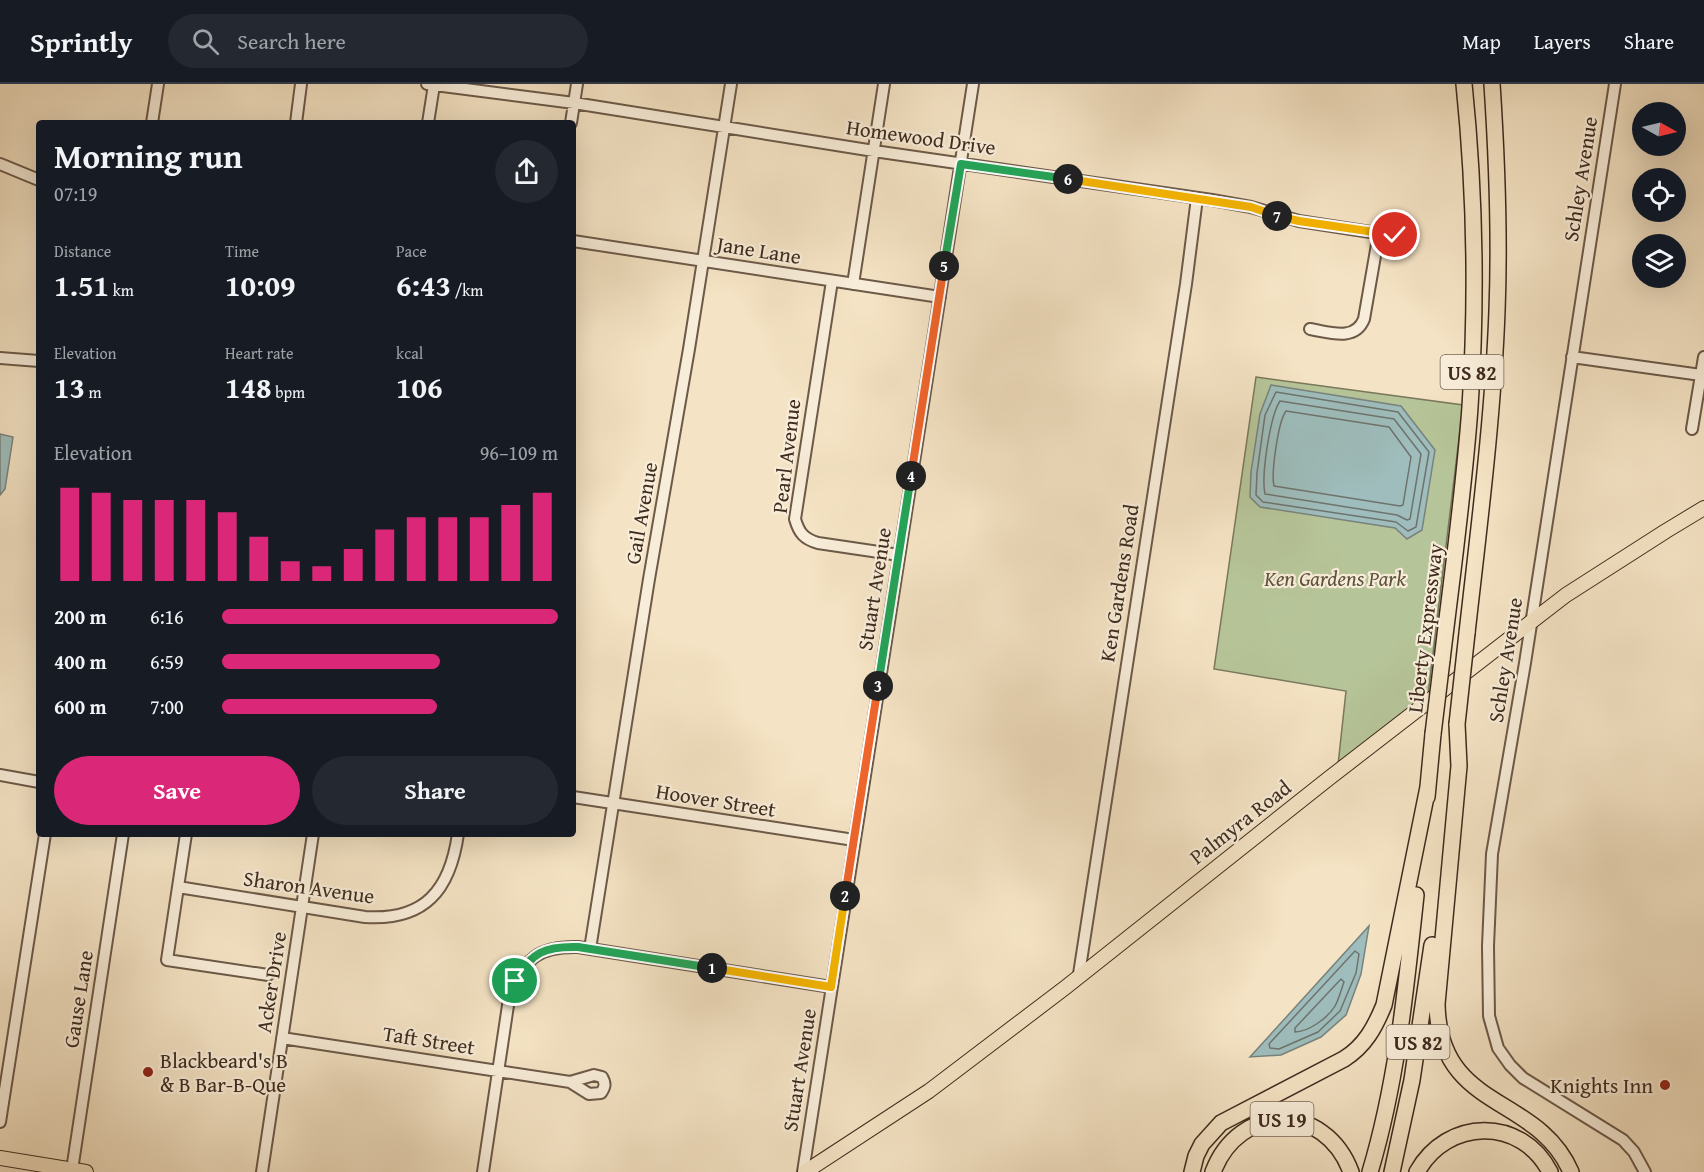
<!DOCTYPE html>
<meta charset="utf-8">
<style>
body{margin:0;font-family:"Gentium Book Plus",serif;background:#242831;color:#f1f3f6;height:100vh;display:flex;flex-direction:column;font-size:22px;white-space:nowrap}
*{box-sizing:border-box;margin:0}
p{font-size:20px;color:#9ea1a6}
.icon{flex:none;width:33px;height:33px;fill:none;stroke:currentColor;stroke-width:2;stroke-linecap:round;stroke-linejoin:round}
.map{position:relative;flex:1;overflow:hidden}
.sheet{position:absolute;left:36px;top:36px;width:540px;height:717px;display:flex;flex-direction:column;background:#171b24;border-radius:6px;box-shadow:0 6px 24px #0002}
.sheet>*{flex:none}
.needle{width:39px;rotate:98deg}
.tools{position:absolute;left:1632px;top:18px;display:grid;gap:12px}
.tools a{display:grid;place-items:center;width:54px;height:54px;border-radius:50%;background:#171b24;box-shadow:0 6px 24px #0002;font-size:30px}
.pin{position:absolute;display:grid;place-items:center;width:51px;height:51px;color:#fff;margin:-26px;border:3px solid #fff;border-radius:50%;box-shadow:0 2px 6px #0007}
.km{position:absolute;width:30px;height:30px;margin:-15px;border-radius:50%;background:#222;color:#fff;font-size:16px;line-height:30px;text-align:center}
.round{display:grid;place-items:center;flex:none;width:63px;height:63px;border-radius:32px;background:#242831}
.overview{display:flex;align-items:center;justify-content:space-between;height:102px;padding:0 18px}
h1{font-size:33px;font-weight:700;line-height:45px}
.metrics{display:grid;grid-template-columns:repeat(3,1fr);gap:9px;height:102px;padding:6px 18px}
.metrics div{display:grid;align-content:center}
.metrics b{font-size:30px;font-weight:700}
.metrics small{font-size:16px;font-weight:400}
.metrics p{font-size:16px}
.chart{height:168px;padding:12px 18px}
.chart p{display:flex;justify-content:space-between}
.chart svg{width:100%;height:108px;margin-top:6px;stroke:#db2777;stroke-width:6}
.primary-button{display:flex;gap:12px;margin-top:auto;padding:12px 18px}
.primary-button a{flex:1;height:69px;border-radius:36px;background:#db2777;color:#fff;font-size:24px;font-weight:700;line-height:69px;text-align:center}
.primary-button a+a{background:#242831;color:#f1f3f6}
ul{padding:0 18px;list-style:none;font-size:20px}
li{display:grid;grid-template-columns:96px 72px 1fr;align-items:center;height:45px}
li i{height:15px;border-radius:8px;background:#db2777}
header{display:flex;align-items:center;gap:36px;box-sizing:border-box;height:84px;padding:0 30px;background:#171b24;border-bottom:2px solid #363941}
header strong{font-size:28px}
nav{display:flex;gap:33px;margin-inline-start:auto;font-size:21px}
.search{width:420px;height:54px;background:#242831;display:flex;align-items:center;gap:15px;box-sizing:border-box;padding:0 21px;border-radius:33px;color:#9ea1a6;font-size:22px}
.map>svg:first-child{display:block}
</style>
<header>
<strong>Sprintly</strong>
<div class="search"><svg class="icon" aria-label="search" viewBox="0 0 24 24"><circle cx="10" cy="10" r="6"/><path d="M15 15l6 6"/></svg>Search here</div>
<nav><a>Map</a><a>Layers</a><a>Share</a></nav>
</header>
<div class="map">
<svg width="1704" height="1088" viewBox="0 0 1704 1088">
<rect width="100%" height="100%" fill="#f4e3c4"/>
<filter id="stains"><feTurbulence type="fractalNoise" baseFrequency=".00333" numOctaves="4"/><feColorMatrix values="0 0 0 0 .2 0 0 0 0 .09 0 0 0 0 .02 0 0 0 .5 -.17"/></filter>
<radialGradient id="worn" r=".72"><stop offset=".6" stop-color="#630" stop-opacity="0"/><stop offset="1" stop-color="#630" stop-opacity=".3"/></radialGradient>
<path fill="#b6c599" stroke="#7a785c" stroke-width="1.5" d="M1256,293L1463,321L1428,611L1338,681L1346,607L1214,585Z"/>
<path fill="#9ebdbc" stroke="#78837d" stroke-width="1.5" d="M1271,301L1401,322L1435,366L1422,446L1407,455L1395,444L1260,423L1250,413L1251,388L1260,330Z
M0,350L13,353L5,405L0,411Z
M1369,842L1361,890L1346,931L1321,953L1281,971L1250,973Z"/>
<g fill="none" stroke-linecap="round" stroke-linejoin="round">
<path stroke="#6e746d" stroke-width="1.5" d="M1276,308L1398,328L1429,368L1416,443L1408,447L1396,438L1263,418L1256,411L1257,389L1265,331Z
M1280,317L1394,335L1421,370L1410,435L1407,436L1397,431L1265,410C1261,392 1270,332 1280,317Z
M1286,327L1389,343L1411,373L1403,421L1400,422L1274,402C1271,389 1278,338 1286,327Z
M1355,867L1359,870L1356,889L1340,927L1318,948L1279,965L1270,964L1269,960Z
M1341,895L1344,898C1341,906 1339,915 1335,922C1328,934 1308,948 1295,948V944Z"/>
<g stroke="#6c5948" stroke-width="14">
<path id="minor" d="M427,0L574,19L874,67L1212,116L1251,123L1299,137L1409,154
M1615,0L1525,579L1492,770L1488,862L1489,932L1498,964L1510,981L1523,994L1623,1056L1634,1068L1645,1088
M152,39L158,0
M296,39L301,0
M428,39L434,1
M571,39L577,0
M0,80L39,96
M573,157L940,213
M832,197L795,435C799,449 804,455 818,459L899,471
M853,200L884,0
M1310,245C1329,248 1355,258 1364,235L1379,149
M1572,273L1701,291L1704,273
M0,274L39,277
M1692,345L1701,291
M0,691L39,698
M573,713L854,756
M186,750L167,876L268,891
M178,803L365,833C425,837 450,806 458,750
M590,865L649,495L689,265L731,0
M1079,890L1186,200L1197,114
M282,954L570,998L589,1010L601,1009C605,1003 606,1000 602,993L594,991L570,998
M0,1038L45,750
M72,1086L123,750
M262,1088L313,750
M483,1088L510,908C526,874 539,862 578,863L831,903
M803,1088L973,0"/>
</g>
<g stroke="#3f2b1e" stroke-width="16">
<path id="major" d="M0,1074L86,1088
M805,1088L929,1007L1066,903L1328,695L1566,511L1666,447L1704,424"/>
</g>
<g stroke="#3f2b1e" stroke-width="18">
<path id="highway" d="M1467,549C1479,442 1493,335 1497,227C1500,151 1497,76 1492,0
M1442,576C1452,492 1464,407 1470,323C1477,215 1475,107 1464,0
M1457,640L1459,682L1437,920C1439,1028 1537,1009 1571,1088
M1427,713L1433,650
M1192,1088L1196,1072L1202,1060L1221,1039L1344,975C1365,962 1375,943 1384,921L1428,703
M1213,1088C1239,1019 1325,1018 1351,1088
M1370,1088C1397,998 1406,904 1416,811
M1392,1088L1412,996L1432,861
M1417,1088C1447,1034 1521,1032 1550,1088"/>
</g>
<use href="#minor" stroke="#f8edd9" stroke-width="10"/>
<use href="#major" stroke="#f4e3c4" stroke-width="14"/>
<use href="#highway" stroke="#f4e3c4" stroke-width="15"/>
<g stroke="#3f2b1e" stroke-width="18" stroke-linecap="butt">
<path id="highway-bridge" d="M1457,640L1467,549
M1433,650L1442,576"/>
</g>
<use href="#highway-bridge" stroke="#f4e3c4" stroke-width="15"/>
</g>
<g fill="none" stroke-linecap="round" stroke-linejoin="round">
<g stroke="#fff" stroke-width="12">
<path id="split-1" d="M515,897C531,868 546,862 578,863L712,884"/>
</g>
<g stroke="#fff" stroke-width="12">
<path id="split-2" d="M712,884L831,903L845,812"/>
</g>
<g stroke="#fff" stroke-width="12">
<path id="split-3" d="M845,812L878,602"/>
</g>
<g stroke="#fff" stroke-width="12">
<path id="split-4" d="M878,602L911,392"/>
</g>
<g stroke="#fff" stroke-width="12">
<path id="split-5" d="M911,392L944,182"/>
</g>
<g stroke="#fff" stroke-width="12">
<path id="split-6" d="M944,182L961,80L1068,95"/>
</g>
<g stroke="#fff" stroke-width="12">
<path id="split-7" d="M1068,95L1251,123L1277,132"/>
</g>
<g stroke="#fff" stroke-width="12">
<path id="split-8" d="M1277,132L1299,137L1395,151"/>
</g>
<use href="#split-1" stroke="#22a559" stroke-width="8"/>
<use href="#split-2" stroke="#f5b400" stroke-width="8"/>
<use href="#split-3" stroke="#f0652b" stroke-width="8"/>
<use href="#split-4" stroke="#22a559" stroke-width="8"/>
<use href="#split-5" stroke="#f0652b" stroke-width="8"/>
<use href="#split-6" stroke="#22a559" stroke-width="8"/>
<use href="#split-7" stroke="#f5b400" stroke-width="8"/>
<use href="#split-8" stroke="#f5b400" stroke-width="8"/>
</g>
<g fill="#8f2418" stroke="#f8edd9" stroke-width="2">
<circle cx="148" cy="988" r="6"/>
<circle cx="1665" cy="1001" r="6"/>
</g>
<g text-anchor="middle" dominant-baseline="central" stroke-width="4.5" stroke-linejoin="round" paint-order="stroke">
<g fill="#f8edd9" stroke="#766556" stroke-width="1.5">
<rect x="1440.5" y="271" width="63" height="34" rx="4.5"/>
<rect x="1386.5" y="941" width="63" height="34" rx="4.5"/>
<rect x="1250.5" y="1018" width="63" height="34" rx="4.5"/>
</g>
<g font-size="20" font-weight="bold" fill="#3f2b1e">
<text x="1472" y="288">US 82</text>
<text x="1418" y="958">US 82</text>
<text x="1282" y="1035">US 19</text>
</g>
<g font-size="21" fill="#3f2b1e" stroke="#f8edd9">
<text transform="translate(921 53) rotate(8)">Homewood Drive</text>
<text transform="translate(1580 95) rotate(-81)">Schley Avenue</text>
<text transform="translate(759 166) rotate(9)">Jane Lane</text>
<text transform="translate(786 372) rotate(-83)">Pearl Avenue</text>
<text transform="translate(641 429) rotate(-80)">Gail Avenue</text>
<text transform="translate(1119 499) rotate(-81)">Ken Gardens Road</text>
<text transform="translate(874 505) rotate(-81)">Stuart Avenue</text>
<text transform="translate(1425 544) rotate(-83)">Liberty Expressway</text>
<text transform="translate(1505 576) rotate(-81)">Schley Avenue</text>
<text transform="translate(716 716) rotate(9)">Hoover Street</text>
<text transform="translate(1240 738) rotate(-38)">Palmyra Road</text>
<text transform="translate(309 803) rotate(8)">Sharon Avenue</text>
<text transform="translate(271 898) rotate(-81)">Acker Drive</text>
<text transform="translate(78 915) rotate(-81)">Gause Lane</text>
<text transform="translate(429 956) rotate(9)">Taft Street</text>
<text transform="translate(799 986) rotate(-81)">Stuart Avenue</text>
</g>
<g font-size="21" font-style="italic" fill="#5d523d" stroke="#f8edd9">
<text x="1335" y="494">Ken Gardens Park</text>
</g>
<g font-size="21" fill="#3f2b1e" stroke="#f8edd9" text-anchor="start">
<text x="160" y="976">Blackbeard's B<tspan x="160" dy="24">&amp; B Bar-B-Que</tspan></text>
<text x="1653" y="1001" text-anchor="end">Knights Inn</text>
</g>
</g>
<rect width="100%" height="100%" filter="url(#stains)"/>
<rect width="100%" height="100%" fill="url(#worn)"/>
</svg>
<div class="tools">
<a><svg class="needle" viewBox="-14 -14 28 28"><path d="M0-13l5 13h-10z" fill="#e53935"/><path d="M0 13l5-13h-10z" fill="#9ea1a6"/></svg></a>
<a><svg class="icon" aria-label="locate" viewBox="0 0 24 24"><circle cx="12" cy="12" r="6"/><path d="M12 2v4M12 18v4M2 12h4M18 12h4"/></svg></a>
<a><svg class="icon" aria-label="layers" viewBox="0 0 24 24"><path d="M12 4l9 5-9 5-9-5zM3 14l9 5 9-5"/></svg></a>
</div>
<div class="pin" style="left:515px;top:897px;background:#1e9e55"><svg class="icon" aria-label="arrive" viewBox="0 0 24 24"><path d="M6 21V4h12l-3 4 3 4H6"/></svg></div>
<div class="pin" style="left:1395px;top:151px;background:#d93025"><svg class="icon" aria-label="check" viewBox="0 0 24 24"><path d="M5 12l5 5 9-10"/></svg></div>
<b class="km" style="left:712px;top:884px">1</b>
<b class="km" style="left:845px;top:812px">2</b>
<b class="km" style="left:878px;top:602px">3</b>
<b class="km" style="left:911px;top:392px">4</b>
<b class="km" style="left:944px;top:182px">5</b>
<b class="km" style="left:1068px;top:95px">6</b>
<b class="km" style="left:1277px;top:132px">7</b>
<section class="sheet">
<div class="overview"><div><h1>Morning run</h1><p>07:19</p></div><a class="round"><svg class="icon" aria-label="share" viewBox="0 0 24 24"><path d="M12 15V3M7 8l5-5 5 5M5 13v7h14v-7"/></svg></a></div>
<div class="metrics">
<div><p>Distance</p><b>1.51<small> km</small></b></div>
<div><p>Time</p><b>10:09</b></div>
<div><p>Pace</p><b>6:43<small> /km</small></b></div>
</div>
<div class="metrics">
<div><p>Elevation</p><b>13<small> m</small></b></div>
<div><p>Heart rate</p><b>148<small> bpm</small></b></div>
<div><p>kcal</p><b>106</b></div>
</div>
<div class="chart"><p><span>Elevation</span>96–109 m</p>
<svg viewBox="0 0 160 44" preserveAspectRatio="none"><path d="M5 44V6M15 44V8M25 44V11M35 44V11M45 44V11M55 44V16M65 44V26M75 44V36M85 44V38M95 44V31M105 44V23M115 44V18M125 44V18M135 44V18M145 44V13M155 44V8"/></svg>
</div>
<ul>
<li><b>200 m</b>6:16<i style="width:100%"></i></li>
<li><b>400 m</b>6:59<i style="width:65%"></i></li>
<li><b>600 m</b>7:00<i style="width:64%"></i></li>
</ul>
<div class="primary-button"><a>Save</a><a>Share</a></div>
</section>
</div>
